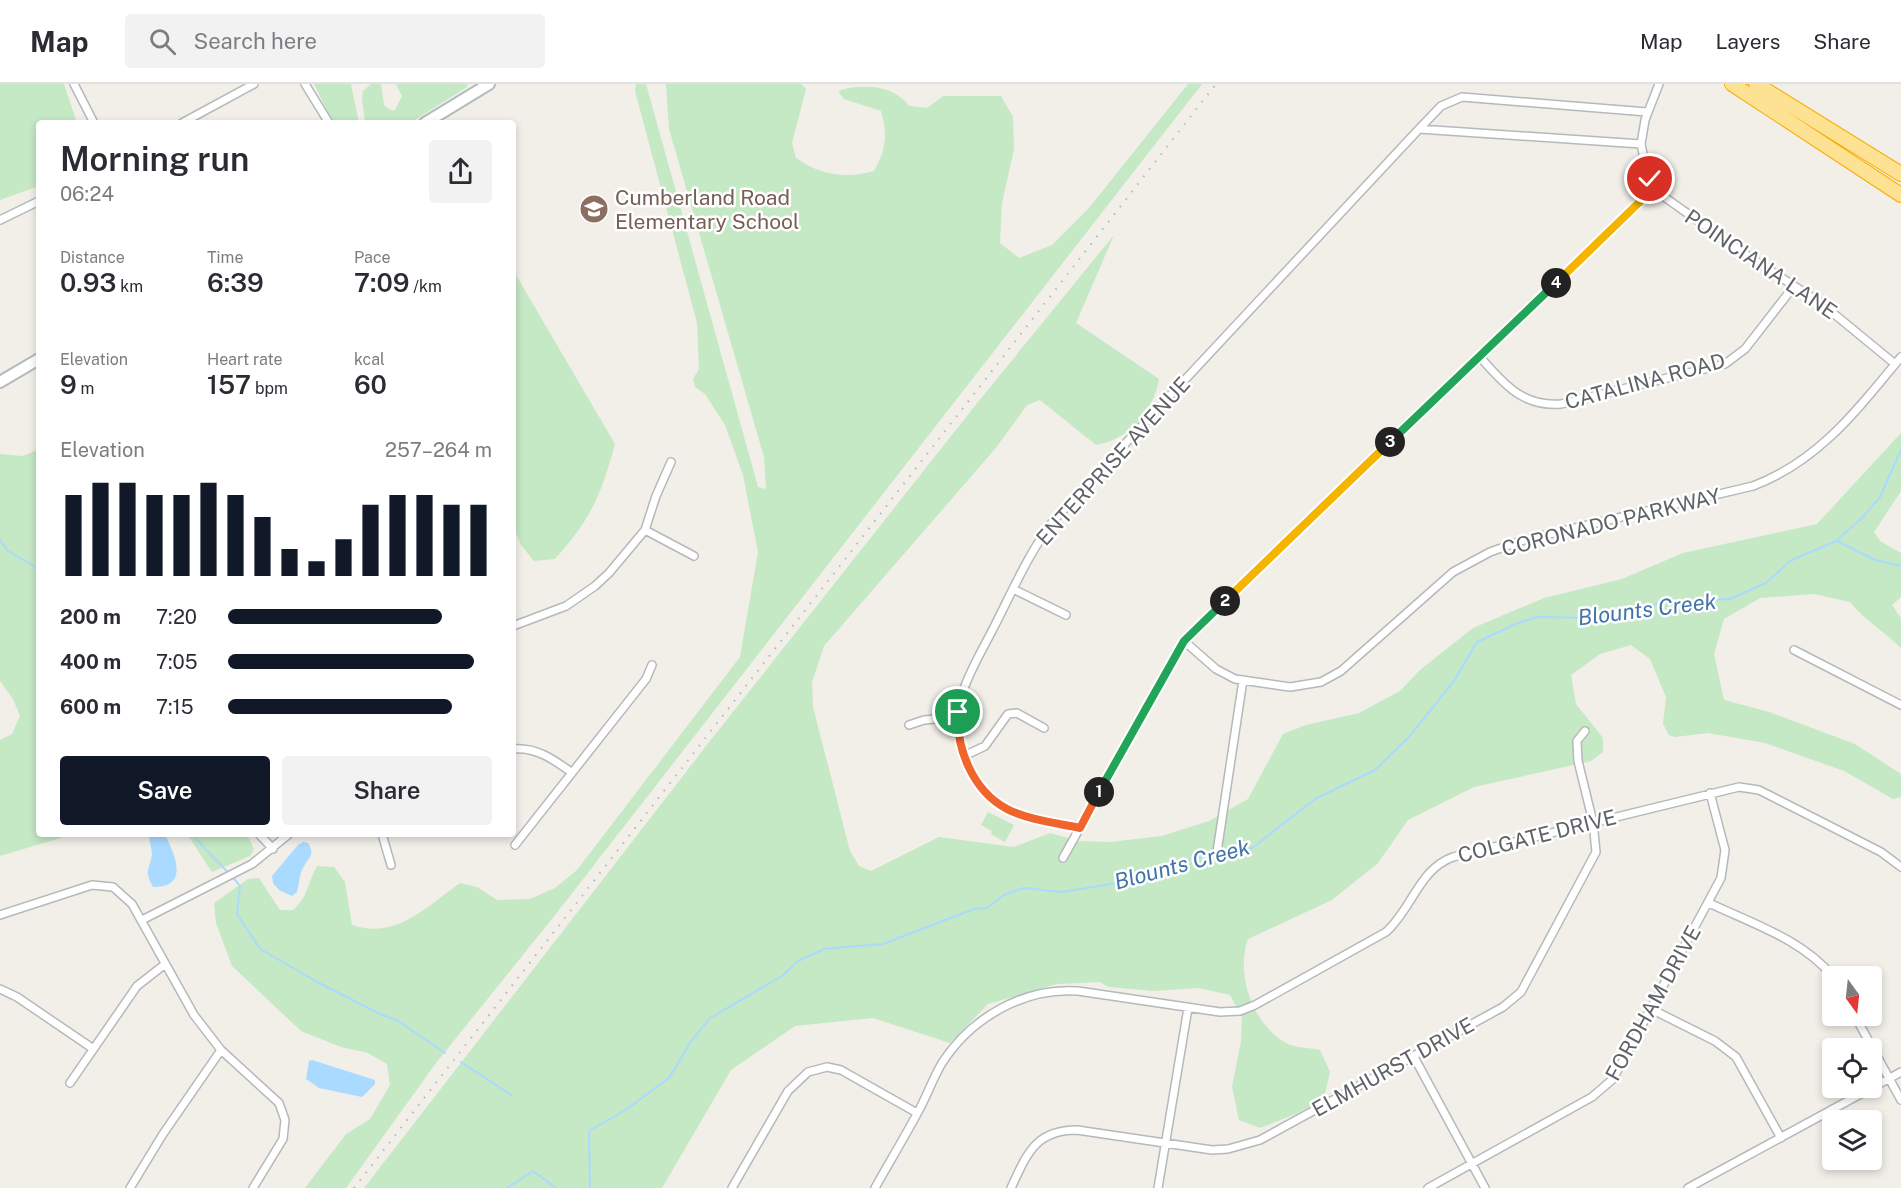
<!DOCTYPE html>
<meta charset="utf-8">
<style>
body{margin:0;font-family:"Public Sans",sans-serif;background:#f2f2f3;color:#2b2b33;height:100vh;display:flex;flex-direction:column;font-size:22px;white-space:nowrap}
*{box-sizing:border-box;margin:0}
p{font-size:20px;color:#7c7c81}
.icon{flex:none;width:33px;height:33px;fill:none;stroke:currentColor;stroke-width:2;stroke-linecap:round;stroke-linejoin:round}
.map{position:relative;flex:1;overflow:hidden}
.panel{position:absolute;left:36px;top:36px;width:480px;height:717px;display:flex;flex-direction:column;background:#fff;border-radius:6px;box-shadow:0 3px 9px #0003}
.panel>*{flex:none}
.needle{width:39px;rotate:165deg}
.fabs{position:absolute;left:1822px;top:882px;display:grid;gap:12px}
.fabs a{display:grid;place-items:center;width:60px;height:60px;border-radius:6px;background:#fff;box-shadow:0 3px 9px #0003;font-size:30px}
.pin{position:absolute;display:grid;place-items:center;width:51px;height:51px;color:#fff;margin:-26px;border:3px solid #fff;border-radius:50%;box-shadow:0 2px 6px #0007}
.km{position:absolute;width:30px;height:30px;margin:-15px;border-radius:50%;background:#222;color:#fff;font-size:16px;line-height:30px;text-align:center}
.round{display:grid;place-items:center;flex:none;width:63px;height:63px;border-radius:6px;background:#f2f2f3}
.overview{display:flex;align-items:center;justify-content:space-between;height:102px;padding:0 24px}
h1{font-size:33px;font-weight:600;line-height:45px}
.figures{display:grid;grid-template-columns:repeat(3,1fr);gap:9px;height:102px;padding:6px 24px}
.figures div{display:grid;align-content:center}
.figures b{font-size:26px;font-weight:600}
.figures small{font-size:16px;font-weight:400}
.figures p{font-size:16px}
.chart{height:168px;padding:12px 24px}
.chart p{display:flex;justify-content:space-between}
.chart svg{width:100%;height:108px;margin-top:6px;stroke:#111827;stroke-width:6}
.primary-button{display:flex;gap:12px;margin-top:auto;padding:12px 24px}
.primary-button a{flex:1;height:69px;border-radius:6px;background:#111827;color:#fff;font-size:24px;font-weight:600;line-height:69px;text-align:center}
.primary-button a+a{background:#f2f2f3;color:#2b2b33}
ul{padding:0 24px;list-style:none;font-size:20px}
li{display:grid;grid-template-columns:96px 72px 1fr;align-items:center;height:45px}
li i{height:15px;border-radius:8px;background:#111827}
header{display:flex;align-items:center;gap:36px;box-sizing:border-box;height:84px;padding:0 30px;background:#fff;border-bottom:2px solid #e1e1e2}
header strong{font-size:28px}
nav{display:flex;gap:33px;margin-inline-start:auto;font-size:21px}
.search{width:420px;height:54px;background:#f2f2f3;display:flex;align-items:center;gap:15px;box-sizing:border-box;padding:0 21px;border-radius:6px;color:#7c7c81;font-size:22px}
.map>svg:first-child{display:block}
</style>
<header>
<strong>Map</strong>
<div class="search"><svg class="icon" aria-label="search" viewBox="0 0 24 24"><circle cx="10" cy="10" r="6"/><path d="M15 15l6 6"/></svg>Search here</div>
<nav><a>Map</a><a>Layers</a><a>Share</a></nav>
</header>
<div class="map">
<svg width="1901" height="1104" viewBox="0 0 1901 1104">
<rect width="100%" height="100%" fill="#f1efe8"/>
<path fill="#c5e8c5" d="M0,0H64L77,39H39V102L0,116Z
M314,0H351L359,39H333Z
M371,0H381L384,21L390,26H395L402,12L396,0H467V3L410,39H365L362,14L363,7Z
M636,0H646L758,403L766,405L764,373L669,45L666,0H801L806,5L792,59L796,74C820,91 846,95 874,87C886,66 888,50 881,27L844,15L838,7C861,0 893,0 909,22L927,24L943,12H1001L1013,33L1014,65L1002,119L1000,159L1019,174L1052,161L1089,124L1188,0H1202L559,826L436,979L346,1104H305L346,1050L370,1035L390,1001L387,980L368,969L341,963L301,947L232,882L216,839L214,819L248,795L259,794L280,826H293C309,812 307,800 317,782L334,783L345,798L352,841C396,856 426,823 460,799L477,803L497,816L530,815L555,804L577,786L740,573L758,468L743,391L725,341L705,310L695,303L693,295L699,285L697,239L635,7Z
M1114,151L1076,239L1159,295C1154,327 1128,356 1096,361L1040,316L1027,321L995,365L824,562L812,599L813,623L850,767L859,782L871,787L939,753L1014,763L1050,749L1079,757L1110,758L1162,752L1209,737L1248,715L1283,650L1306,641L1359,629L1400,607L1420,586L1473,544L1544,514L1622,495L1683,469L1817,440L1901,349V407L1874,448L1880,457L1901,469V513L1892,521L1901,534V564C1884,547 1865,537 1850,518L1814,510L1760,514L1724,535L1714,570L1724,616L1769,628L1855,660L1901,690V713L1893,715L1844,687L1765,659L1708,649L1675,653L1669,651L1663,640L1666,613L1650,575L1631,561L1600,570L1571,591L1576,620L1603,654V668L1591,677L1474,703L1408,736L1378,779L1332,816L1248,855C1235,891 1253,942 1288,960C1296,964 1311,964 1320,966L1330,988L1324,1014L1298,1029L1260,1044L1239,1036L1232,1003L1241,957L1242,934L1230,911L1199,904L1153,907L1109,903L1099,898L1057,900L988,920L950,959L873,934L795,942L731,986L662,1104H364L710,657L978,318Z
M513,186L615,360C601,411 591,435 555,475L534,477L521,461L513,442Z
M39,365V750H74L0,772V656L12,650L20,632L13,615L0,597V370L23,372Z
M988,728L1014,741L1005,758L991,750L992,747L981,741Z
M187,750H247L254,765L250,772L212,788Z"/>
<path fill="#aadaff" d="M150,750L165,751C176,772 189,804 153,803C143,784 150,787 152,770C152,763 148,756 150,750Z
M303,758L308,759C316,772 308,773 303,784C299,791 299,801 297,808L292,812L279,806L273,799L272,792L298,761Z
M312,976L375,996V1000L362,1013L319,1004L306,995L309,977Z"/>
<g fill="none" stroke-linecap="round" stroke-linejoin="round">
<path stroke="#aadaff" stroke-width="2" d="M0,456L8,467L39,485
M1837,457L1875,476L1901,482
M193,750C207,770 225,783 240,802L237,830L260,865L319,899L382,931L397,936L445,969
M461,978L511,1011
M507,1104L533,1087L556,1104
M590,1104L589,1047L624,1027L669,994L690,959L710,934L782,892L798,877L824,865L883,860L974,825L987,824L1004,811L1024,804L1062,808L1124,798L1173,778L1252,764L1315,715L1375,686L1408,654L1454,597L1477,558L1518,539L1537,533L1597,534L1638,527L1662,518L1730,515L1766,499L1790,477L1836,457L1862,434L1880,413L1901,366"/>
<g stroke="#b5b8bc" stroke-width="10">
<path id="street" d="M74,0L94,39
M305,0L329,39
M1659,0L1645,36L1641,60L1646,84L1660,110L1748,172L1822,220L1895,280
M182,39L254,0
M1419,45L1441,22L1462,13L1647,28
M0,136L39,117
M1480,273C1503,299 1522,323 1561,320L1725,280L1745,265L1794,202
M645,446L694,472
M1013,505L1066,531
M513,542L566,522L595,502L609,489L645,446L656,412L671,378
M1184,557L1216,585L1235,595L1290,603L1321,598L1341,587L1453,488L1490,468L1524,456L1753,402C1819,377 1857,326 1901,273
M1794,566L1901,621
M909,641L924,636L958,633
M513,665C536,663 553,675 571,688
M964,672L985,662L1008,630L1017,629L1044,644
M1080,744C1056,739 1026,736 1005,724C968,703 951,653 961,613C968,589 983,565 994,543C1013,506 1029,468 1054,436L1419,45L1641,60
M259,750L273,765
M382,750L391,781
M515,761L646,595L652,581
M1217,768L1243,596
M1063,774L1184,557L1655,103
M1709,819C1751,839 1804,856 1833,893
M0,831L92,801L113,803L132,820L194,931L221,966L279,1019L285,1036L283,1055L253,1104
M142,836L252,780L289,750
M0,905L17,913L92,964
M1651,925L1715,957L1736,973L1781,1054
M1855,932L1901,1016
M1414,973L1485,1104
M70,999L137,902L164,881
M130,1104L163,1050L221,966
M732,1104L788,1007L808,988L827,983L841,986L917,1029
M875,1104C889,1079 904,1054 918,1028C927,1012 933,994 942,979C971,934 1024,903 1078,907L1220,928L1240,927L1255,921L1386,848C1412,825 1419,785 1453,773L1739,703L1759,706L1881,768L1901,783
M1011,1104C1027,1070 1035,1046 1077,1046L1212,1066L1228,1065L1260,1056L1503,923L1521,908L1596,768L1593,738L1578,677L1577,657L1585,647
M1158,1104L1188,924
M1428,1104L1592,1013L1613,995L1721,794L1725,766L1710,709
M1688,1104L1901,988"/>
</g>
<g stroke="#b6babf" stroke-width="14">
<path id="secondary" d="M425,39L489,0
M0,298L39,275"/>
</g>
<g stroke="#f9ab00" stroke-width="16">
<path id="highway" d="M1732,0L1901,111
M1756,0L1901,90"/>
</g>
<use href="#street" stroke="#fff" stroke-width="7"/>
<use href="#secondary" stroke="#fff" stroke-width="10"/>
<use href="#highway" stroke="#fde293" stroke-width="14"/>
<path stroke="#b6b7b8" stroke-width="2" stroke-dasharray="1.5 8" stroke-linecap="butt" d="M354,1104L1216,0"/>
</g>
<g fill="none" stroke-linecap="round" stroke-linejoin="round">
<g stroke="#fff" stroke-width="12">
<path id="split-1" d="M958,628C956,665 973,707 1007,725C1028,736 1056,739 1080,744L1099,708"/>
</g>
<g stroke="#fff" stroke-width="12">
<path id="split-2" d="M1099,708L1184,557L1225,517"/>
</g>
<g stroke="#fff" stroke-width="12">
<path id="split-3" d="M1225,517L1390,358"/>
</g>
<g stroke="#fff" stroke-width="12">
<path id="split-4" d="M1390,358L1556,199"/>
</g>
<g stroke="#fff" stroke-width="12">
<path id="split-5" d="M1556,199L1655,103L1650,95"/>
</g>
<use href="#split-1" stroke="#f0652b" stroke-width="8"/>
<use href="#split-2" stroke="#22a559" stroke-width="8"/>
<use href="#split-3" stroke="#f5b400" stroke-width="8"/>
<use href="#split-4" stroke="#22a559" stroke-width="8"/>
<use href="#split-5" stroke="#f5b400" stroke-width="8"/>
</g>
<defs>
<g id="school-disc" transform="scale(1.5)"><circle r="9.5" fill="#8d6e63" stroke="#fff"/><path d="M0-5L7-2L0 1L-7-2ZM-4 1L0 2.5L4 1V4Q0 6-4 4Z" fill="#fff"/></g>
</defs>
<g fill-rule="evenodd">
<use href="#school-disc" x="594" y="125"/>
</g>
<g text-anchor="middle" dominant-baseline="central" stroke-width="5" stroke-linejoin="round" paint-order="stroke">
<g font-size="21" fill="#785e54" stroke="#fff" text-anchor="start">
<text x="615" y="113">Cumberland Road<tspan x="615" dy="24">Elementary School</tspan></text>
</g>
<g font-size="21" fill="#5f6368" stroke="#fff">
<text transform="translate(1761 180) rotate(34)">POINCIANA LANE</text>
<text transform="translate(1645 297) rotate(-15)">CATALINA ROAD</text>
<text transform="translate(1113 377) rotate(-48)">ENTERPRISE AVENUE</text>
<text transform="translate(1611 438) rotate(-14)">CORONADO PARKWAY</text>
<text transform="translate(1537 752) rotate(-14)">COLGATE DRIVE</text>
<text transform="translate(1653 919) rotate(-61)">FORDHAM DRIVE</text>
<text transform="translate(1393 983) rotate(-29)">ELMHURST DRIVE</text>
</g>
<g font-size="22" font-style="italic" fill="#4174aa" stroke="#fff">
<text transform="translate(1647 525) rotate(-7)">Blounts Creek</text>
<text transform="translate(1182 780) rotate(-15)">Blounts Creek</text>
</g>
</g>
</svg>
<div class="fabs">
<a><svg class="needle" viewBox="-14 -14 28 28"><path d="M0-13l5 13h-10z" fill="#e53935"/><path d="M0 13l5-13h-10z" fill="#7c7c81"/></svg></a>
<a><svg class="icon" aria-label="locate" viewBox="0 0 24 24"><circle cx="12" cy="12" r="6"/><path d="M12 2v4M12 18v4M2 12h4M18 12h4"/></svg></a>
<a><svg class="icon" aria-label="layers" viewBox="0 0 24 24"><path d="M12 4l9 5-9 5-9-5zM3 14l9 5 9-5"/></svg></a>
</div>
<div class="pin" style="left:958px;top:628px;background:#1e9e55"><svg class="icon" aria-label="arrive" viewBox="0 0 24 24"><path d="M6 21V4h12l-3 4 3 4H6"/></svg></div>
<div class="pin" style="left:1650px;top:95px;background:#d93025"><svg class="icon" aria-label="check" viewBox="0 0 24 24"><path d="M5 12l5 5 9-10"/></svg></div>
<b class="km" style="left:1099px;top:708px">1</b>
<b class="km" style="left:1225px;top:517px">2</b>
<b class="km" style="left:1390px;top:358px">3</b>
<b class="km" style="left:1556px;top:199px">4</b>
<section class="panel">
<div class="overview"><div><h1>Morning run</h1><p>06:24</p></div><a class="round"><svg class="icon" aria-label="share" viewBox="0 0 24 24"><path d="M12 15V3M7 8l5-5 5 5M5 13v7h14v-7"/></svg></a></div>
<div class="figures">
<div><p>Distance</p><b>0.93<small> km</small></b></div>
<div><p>Time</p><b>6:39</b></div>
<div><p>Pace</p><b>7:09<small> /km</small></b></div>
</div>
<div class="figures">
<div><p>Elevation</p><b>9<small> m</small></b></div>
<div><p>Heart rate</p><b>157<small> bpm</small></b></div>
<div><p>kcal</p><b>60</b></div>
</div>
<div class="chart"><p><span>Elevation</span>257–264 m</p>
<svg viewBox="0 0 160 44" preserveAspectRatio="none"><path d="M5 44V11M15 44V6M25 44V6M35 44V11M45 44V11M55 44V6M65 44V11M75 44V20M85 44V33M95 44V38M105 44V29M115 44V15M125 44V11M135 44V11M145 44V15M155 44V15"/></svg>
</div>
<ul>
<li><b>200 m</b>7:20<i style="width:81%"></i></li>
<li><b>400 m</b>7:05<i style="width:93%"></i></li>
<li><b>600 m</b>7:15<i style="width:85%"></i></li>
</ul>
<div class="primary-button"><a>Save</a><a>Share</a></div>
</section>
</div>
